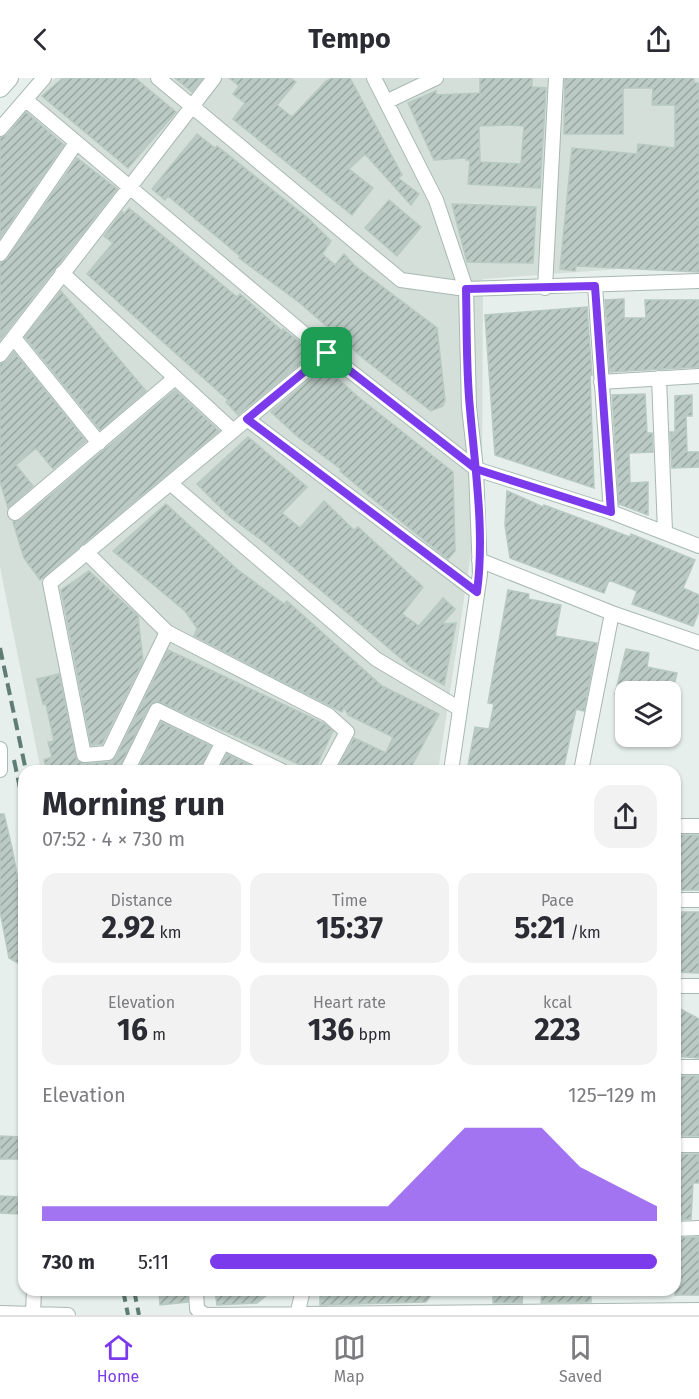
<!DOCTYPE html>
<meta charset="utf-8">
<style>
body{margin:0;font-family:"Fira Sans",sans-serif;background:#f2f2f3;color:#2b2b33;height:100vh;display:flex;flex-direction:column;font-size:22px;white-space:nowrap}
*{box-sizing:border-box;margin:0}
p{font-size:20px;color:#7c7c81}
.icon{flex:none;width:33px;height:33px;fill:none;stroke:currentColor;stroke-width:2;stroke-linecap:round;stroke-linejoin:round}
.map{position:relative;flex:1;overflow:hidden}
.sheet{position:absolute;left:18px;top:687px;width:663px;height:531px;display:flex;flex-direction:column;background:#fff;border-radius:18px;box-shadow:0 2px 4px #0004}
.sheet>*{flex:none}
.fabs{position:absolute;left:615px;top:603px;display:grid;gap:12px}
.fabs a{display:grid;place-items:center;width:66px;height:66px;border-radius:12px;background:#fff;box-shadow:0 2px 4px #0004;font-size:30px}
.pin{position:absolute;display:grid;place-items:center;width:51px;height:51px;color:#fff;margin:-26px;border-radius:12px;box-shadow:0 3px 9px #0006}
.round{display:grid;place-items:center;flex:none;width:63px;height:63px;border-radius:18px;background:#f2f2f3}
.head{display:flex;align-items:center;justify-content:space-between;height:102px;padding:0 24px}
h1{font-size:33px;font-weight:700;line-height:45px}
.metrics{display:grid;grid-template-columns:repeat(3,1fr);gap:9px;height:102px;padding:6px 24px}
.metrics div{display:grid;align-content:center;border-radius:15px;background:#f2f2f3;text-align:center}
.metrics b{font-size:30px;font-weight:700}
.metrics small{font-size:16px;font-weight:400}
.metrics p{font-size:16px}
.chart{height:168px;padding:12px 24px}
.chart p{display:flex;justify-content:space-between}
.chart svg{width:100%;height:108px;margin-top:6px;fill:#7c3aed;opacity:.7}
ul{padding:0 24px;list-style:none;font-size:20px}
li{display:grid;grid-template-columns:96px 72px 1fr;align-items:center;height:45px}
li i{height:15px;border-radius:8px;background:#7c3aed}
header{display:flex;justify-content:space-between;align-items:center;height:78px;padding:0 24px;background:#fff;font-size:27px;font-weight:700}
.tabs{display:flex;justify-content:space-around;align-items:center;height:84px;border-top:2px solid #e1e1e2;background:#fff;font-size:16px;color:#7c7c81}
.tabs a{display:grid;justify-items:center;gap:3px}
.tabs .current{color:#7c3aed}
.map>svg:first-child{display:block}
</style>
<header><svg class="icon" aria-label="back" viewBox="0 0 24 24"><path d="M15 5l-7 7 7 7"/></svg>Tempo<svg class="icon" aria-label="share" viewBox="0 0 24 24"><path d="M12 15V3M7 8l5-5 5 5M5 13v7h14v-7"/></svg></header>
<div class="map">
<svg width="699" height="1237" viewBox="0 0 699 1237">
<defs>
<pattern id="building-hatch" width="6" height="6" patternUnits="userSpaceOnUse" patternTransform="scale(1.5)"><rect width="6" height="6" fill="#bbcac4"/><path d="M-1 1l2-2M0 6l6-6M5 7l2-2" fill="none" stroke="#98a6a0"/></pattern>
</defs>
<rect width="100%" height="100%" fill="#e6efeb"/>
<path fill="#d4dfda" d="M55,0H699V185L483,201L482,402L438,693H41L0,489V60Z"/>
<path fill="url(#building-hatch)" stroke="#b8c9c2" stroke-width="1.5" fill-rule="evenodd" d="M63,0H135L176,34L128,90L42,18Z
M175,0H203L192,14Z
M229,0H290L296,4L277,27L292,39L326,3L332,0H350L402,97L398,100L419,116L411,127L365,76L349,91L373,110L352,137L233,41L245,25L233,16L239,8Z
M480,0H532V9L546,10L540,110L468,106L470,82H466V80L434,82L408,25L436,13V17L480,15ZM509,47L524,48L521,86L480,84L479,48Z
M565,0H694V5H699V194L576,188L575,193L560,191L572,70L637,76L638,66L675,70V27H652L653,10H623V56H564Z
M26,34L64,67L0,160V60L7,57Z
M197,56L215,70L217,68L309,141L331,163L322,176L335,187L344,176L355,188L437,250L445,322L443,328L431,333L364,281L300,225L239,180L240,178L168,118L165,122L152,111Z
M77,80L117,111L0,262V185L7,181Z
M389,122L421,149L397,178L365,150Z
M452,126L536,129L533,185L467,184Z
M129,130L237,219L240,216L282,253L283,251L313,275L238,337L226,324L228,322L87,196L113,165L104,158L122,134L124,136Z
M61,213L146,313L100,352L25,259Z
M624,221V240H646L645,222H699V289L610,294L605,222Z
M587,229L592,297H590L594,410L495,377L485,237Z
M14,274L86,363L53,391L36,370L16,387L33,408L8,430L0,403V286L7,283Z
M325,289L357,318L453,394L455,473L448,481L368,417L340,393L342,392L298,359L271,334Z
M175,312L219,353L40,502L24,480L13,444L21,442Z
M645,316L647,355H652L653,374L629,375L630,405L648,404V437L619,426L612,317Z
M692,317V338H686L687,374H699V389L672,390L670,354H675V318Z
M248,359L307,409L282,435L300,450L324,423L354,452L358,449L423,509L402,536L419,548L443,520L455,531L442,546L456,545L444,607L411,589L264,464L229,438L197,406Z
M507,413L543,429L544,427L630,459L631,456L695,482L683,510L699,517V533L693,548L632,526L637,513L609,502L604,515L510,480L505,447Z
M166,426L238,492L284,526L287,523L382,608L439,636L409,693H336L354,660L386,675L393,659L348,637L344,629L342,634L194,558L197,550L185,533L113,473Z
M89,493L138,538L143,583L102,666L91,667L61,512Z
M508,512L529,516L528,521L561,527L555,558L597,565L584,633L576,631L563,693H517L500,690V693H467L475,649L489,651L494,626L488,625Z
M626,571L649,575L647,589L677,595L673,611L641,605L639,614H626V618L615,616Z
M168,572L325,646L333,653L314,693L157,623L149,628L118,693H47L44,682L52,679L48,664L54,663L46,626H43L37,601L59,596L77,683L85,686L109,684L116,679Z
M161,644L211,668L199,693H137Z
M227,676L261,693H218Z
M0,736H4L12,770L24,834V875L18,885L9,880L0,833Z
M675,757H699V812H675Z
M678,834H699V895L675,894Z
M675,928L699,941V980L675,978Z
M675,998H699V1058H675Z
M0,1058L20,1059L19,1081H0Z
M675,1076H699V1105H693L691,1141L675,1142Z
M0,1118L20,1119L19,1136L0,1135Z
M699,1159V1217H675V1160Z
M159,1212H187L188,1224L160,1227Z
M215,1212H273L257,1225L217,1227Z
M320,1212H435L426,1224L320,1227Z
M493,1212H523L522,1225H493Z
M542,1212H591V1224L541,1225Z"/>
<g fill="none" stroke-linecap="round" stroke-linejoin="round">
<g stroke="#a8b8b2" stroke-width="16">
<path id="street" d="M158,0L401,202L466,211L699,203
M374,0L436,122L466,211L469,329L476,391L480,496L451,693
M26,22L327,275L476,391L611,434L699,468
M388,23L436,0
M0,51L44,0
M0,176L76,65
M62,195L233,353
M595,208L611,434
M545,210L556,0
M14,260L99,365
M0,277L214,0
M659,300L665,453
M601,304L699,298
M247,341L477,514
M170,405L376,581L460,631
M15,435L175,300
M86,474L167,554L328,637L347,654L326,693
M479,482L612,535L699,565
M167,554L108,675L84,677L50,505L327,275
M0,671V692
M127,693L157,632L282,693
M208,693L223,664
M581,693L612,535
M675,748H699
M675,822H699
M675,908H699
M675,989H699
M675,1067H699
M675,1151L699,1150
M196,1212L197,1231L205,1237L699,1232
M0,1235L68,1237
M33,1235L34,1212
M297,1237L303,1212"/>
</g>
<g stroke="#a4bbb3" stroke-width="20">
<path id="secondary" d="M0,10L9,0"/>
</g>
<use href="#street" stroke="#fff" stroke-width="14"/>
<use href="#secondary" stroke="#fff" stroke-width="18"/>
<path stroke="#5f7d75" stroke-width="4" stroke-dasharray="12 6" stroke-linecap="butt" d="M0,570L26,693
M14,682L24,729
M123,1212L128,1237
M134,1212L139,1237"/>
</g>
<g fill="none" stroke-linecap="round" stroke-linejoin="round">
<g stroke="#fff" stroke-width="12">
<path id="route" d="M327,275L247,341L477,514C485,454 475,391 470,331C466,291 467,251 466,211L595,208L611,434L476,391L327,275"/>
</g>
<use href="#route" stroke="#7c3aed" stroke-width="8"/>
</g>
</svg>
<div class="fabs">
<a><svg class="icon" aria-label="layers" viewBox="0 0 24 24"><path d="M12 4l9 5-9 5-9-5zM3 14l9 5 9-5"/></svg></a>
</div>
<div class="pin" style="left:327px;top:275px;background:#1e9e55"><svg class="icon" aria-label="arrive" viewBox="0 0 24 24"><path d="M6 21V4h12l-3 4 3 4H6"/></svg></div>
<section class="sheet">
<div class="head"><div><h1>Morning run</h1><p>07:52 · 4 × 730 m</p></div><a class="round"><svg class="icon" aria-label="share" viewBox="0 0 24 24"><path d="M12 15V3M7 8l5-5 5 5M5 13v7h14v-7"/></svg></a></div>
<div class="metrics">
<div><p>Distance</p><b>2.92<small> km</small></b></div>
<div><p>Time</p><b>15:37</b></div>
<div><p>Pace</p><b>5:21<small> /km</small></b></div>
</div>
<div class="metrics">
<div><p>Elevation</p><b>16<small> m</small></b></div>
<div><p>Heart rate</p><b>136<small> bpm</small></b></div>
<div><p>kcal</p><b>223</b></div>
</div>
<div class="chart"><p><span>Elevation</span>125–129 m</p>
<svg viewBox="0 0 160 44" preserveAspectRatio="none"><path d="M0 44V38L10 38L20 38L30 38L40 38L50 38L60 38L70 38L80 38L90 38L100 22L110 6L120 6L130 6L140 22L150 30L160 38V44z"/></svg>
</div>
<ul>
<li><b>730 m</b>5:11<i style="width:100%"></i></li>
</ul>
</section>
</div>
<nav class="tabs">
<a class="current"><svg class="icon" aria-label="home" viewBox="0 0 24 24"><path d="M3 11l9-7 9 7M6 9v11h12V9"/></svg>Home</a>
<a><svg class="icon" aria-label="map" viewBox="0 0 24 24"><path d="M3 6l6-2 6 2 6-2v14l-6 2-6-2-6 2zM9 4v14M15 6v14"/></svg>Map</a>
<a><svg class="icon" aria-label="saved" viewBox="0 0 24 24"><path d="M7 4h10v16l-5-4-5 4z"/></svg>Saved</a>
</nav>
